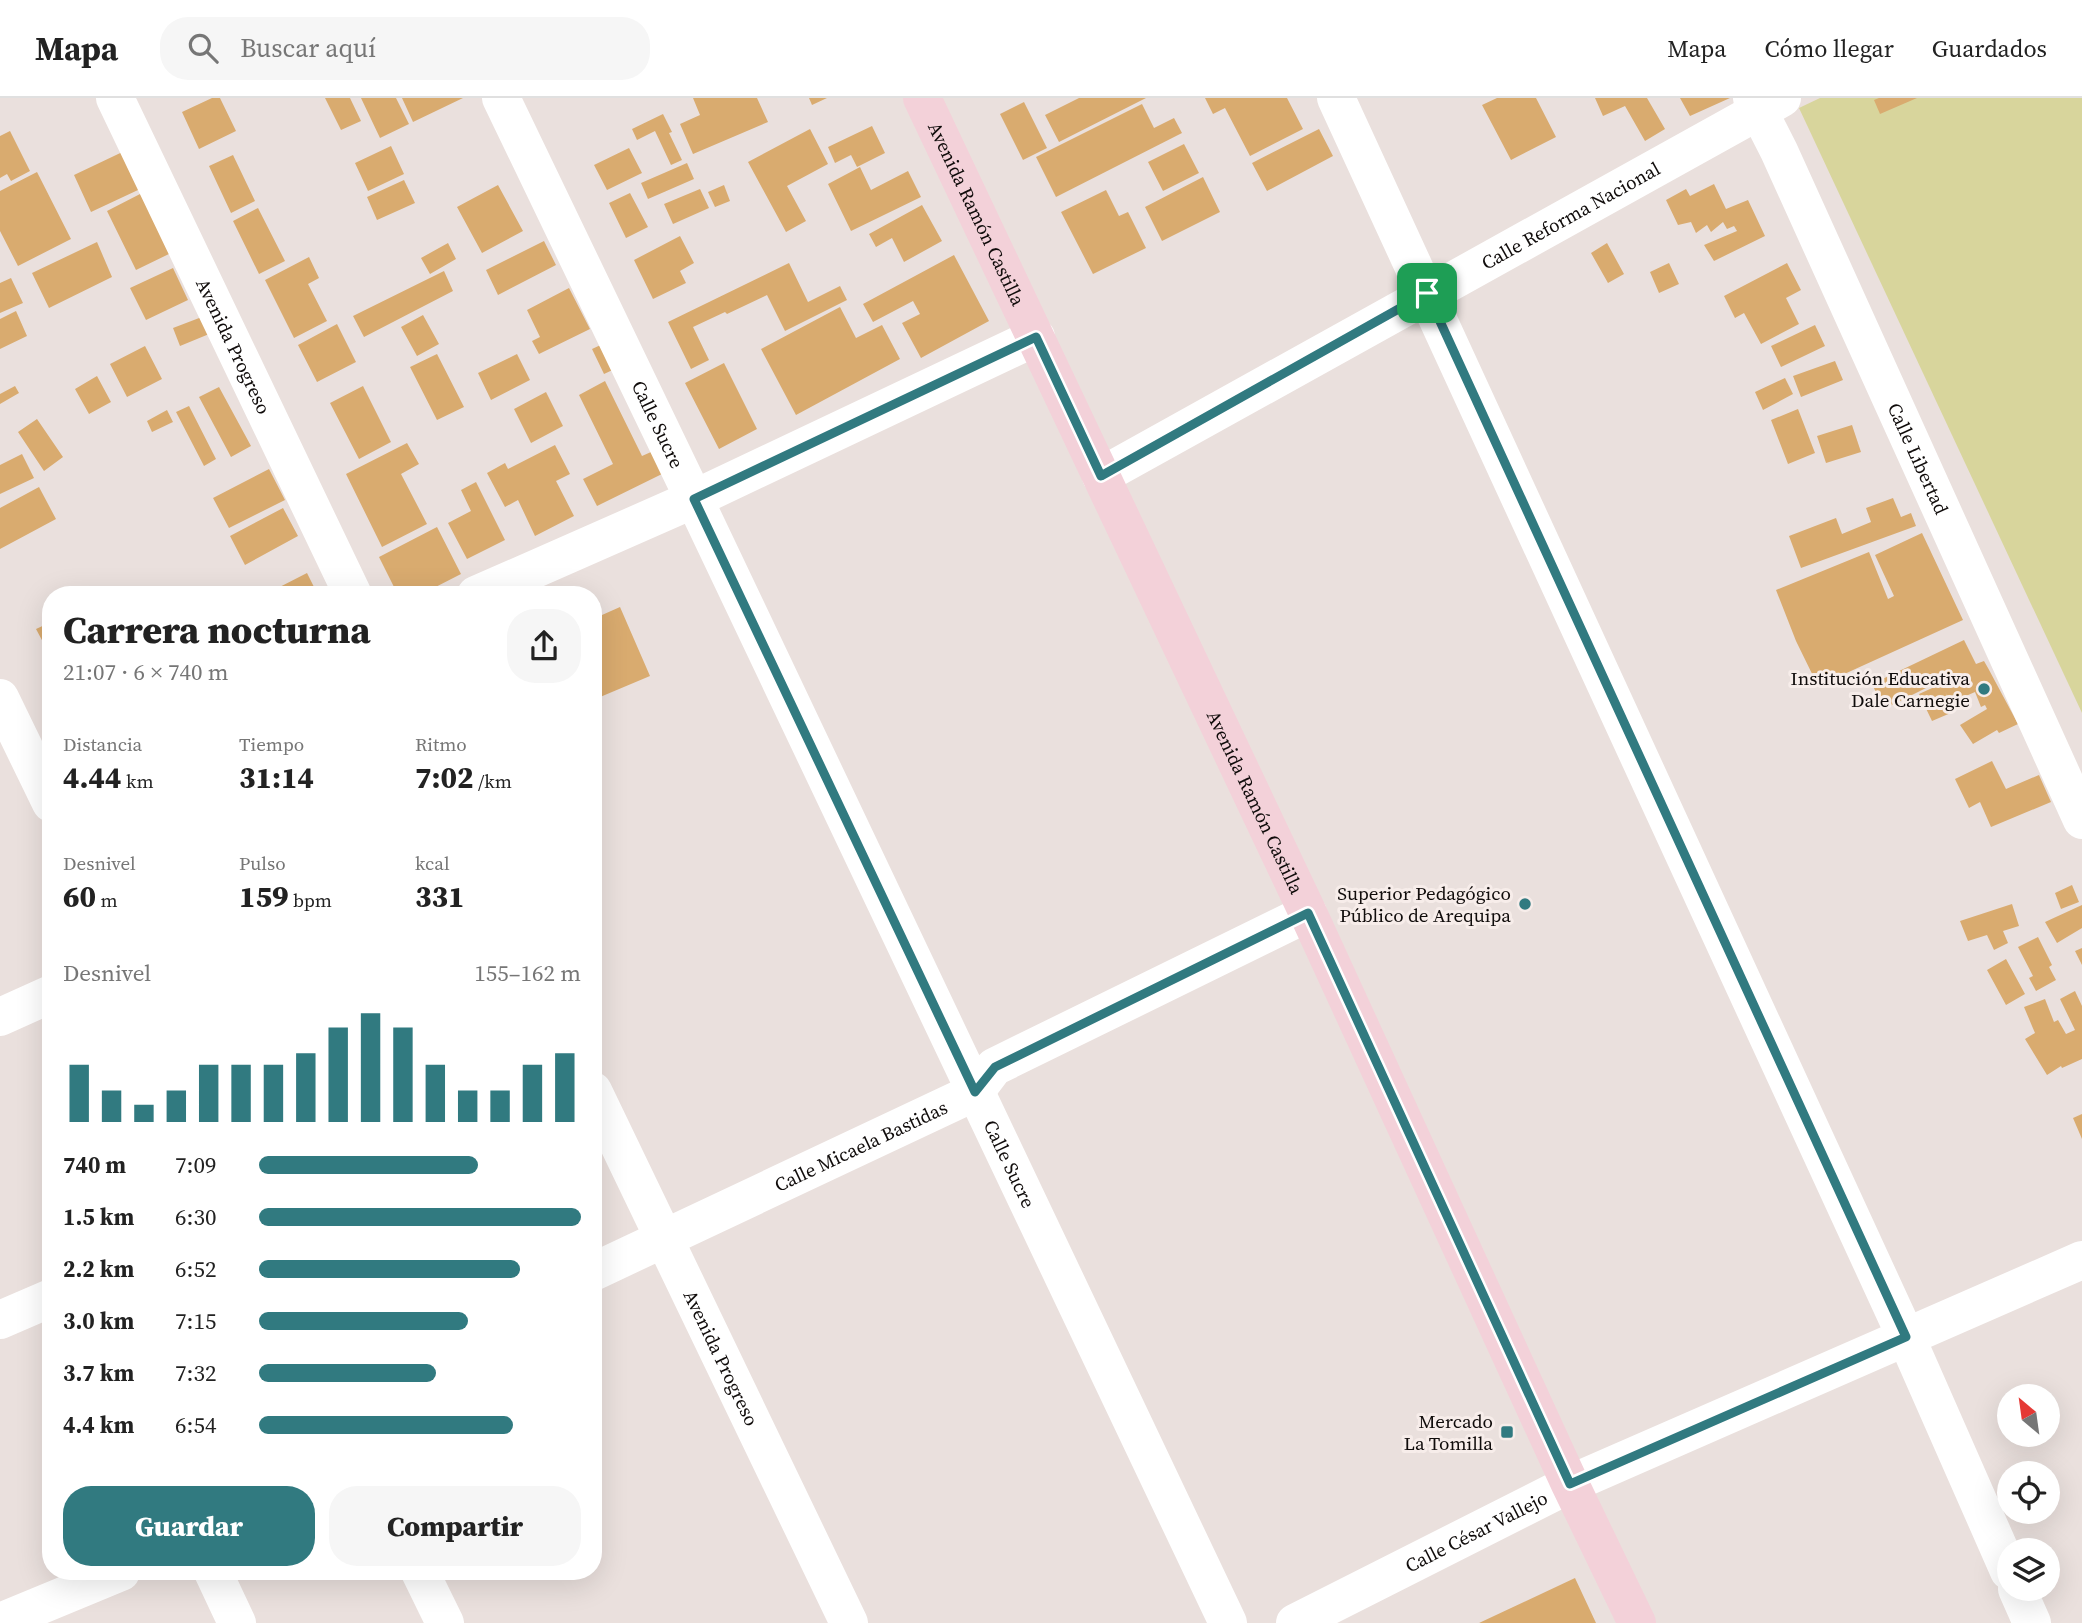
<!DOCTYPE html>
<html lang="es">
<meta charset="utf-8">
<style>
body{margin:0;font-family:"Source Serif 4",serif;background:#f6f6f6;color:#222;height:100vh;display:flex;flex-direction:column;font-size:26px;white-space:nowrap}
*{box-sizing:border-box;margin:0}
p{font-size:23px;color:#767676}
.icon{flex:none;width:38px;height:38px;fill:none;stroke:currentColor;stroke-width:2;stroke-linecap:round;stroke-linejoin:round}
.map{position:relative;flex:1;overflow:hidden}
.sheet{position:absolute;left:42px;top:488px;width:560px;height:994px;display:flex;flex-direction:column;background:#fff;border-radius:28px;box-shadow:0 7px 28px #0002}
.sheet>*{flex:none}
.needle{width:46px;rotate:331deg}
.buttons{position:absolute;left:1997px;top:1286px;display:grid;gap:14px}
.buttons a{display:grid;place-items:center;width:63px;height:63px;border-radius:50%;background:#fff;box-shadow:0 7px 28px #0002;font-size:35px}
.pin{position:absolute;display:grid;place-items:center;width:60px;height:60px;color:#fff;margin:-30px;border-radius:14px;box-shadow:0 4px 10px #0006}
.round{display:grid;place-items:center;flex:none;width:74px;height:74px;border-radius:28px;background:#f6f6f6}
.summary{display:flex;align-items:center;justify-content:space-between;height:119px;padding:0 21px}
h1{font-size:38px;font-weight:800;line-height:52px}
.stats{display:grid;grid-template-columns:repeat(3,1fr);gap:10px;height:119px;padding:7px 21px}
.stats div{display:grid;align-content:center}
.stats b{font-size:30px;font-weight:800}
.stats small{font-size:19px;font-weight:400}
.stats p{font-size:19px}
.chart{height:196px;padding:14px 21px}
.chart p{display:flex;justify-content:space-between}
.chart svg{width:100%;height:126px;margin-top:7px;stroke:#317a80;stroke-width:6}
.cta{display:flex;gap:14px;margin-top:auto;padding:14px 21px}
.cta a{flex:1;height:80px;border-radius:28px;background:#317a80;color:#fff;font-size:28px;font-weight:800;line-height:80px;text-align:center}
.cta a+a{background:#f6f6f6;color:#222}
ul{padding:0 21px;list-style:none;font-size:23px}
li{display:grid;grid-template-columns:112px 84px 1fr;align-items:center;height:52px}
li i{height:18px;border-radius:9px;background:#317a80}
header{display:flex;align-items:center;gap:42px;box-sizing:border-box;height:98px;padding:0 35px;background:#fff;border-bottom:2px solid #e0e0e0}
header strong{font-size:33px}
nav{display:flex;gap:38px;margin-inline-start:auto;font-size:24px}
.search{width:490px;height:63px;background:#f6f6f6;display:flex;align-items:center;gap:18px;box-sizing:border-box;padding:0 24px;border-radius:28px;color:#767676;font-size:26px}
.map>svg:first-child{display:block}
</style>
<header>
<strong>Mapa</strong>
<div class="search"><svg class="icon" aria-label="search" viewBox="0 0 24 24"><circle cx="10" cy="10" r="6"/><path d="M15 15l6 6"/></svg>Buscar aquí</div>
<nav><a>Mapa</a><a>Cómo llegar</a><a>Guardados</a></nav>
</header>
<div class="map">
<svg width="2082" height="1525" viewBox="0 0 2082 1525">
<rect width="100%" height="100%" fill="#eae0dd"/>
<path fill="#d8d59c" d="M1820,0H2082V615L1799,10Z"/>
<path fill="#d9ab6f" d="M212,0H220L236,33L199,51L182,14Z
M325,0H350L361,23L341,32Z
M361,0H396L409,26L380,40Z
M402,0H463L413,24Z
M693,0H757L768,24L693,56L680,26L700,17Z
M809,0H827L812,7Z
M1079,0H1146L1059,44L1045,17Z
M1205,0H1287L1303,31L1250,58L1225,10L1213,16Z
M1497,0H1536L1556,39L1511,62L1482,7Z
M1595,0H1647L1665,31L1645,43L1625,8L1603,18Z
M1680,0H1730L1690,18Z
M1879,0H1917L1880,16L1874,2Z
M1024,4L1047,50L1023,62L1000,16Z
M1142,6L1154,30L1174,20L1182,35L1056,99L1036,59Z
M663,16L672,34L669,35L682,62L671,67L655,33L637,42L632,31Z
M872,28L885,55L857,69L851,57L835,65L828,49Z
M810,31L828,66L787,88L806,123L786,134L748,64Z
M1319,31L1333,58L1267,93L1252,65Z
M10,33L30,73L11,83L7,76L0,80V38Z
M1184,46L1199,75L1163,93L1148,64Z
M135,48L153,85L91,114L74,77Z
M391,48L404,76L368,93L355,65Z
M629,50L642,75L607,92L594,67Z
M233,57L255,103L231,115L209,68Z
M687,65L694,81L648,101L641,85Z
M860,69L871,92L908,73L921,99L851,133L828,86Z
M37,74L71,141L18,168L0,133V93Z
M1203,79L1220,114L1162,143L1145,109Z
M404,82L415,105L377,122L367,99Z
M1714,86L1726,111L1748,102L1765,138L1714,163L1704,147L1737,133L1734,128L1727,131L1723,124L1711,134L1707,127L1696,135L1691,124L1678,127L1666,102L1686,91L1690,98Z
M498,87L523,133L482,155L457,109Z
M724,87L730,103L715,109L708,94Z
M700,91L709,110L673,126L664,106Z
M1106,92L1119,118L1128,114L1146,150L1093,176L1061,114Z
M142,95L171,155L136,172L107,113Z
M630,95L648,129L626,140L609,105Z
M922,107L942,143L904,164L892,140L876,149L869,136Z
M258,110L285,163L259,176L233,123Z
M680,138L694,165L680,173L686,185L653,201L634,162Z
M544,143L556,167L498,197L486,172Z
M97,144L112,179L49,210L32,175Z
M448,145L456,161L430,176L421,160Z
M1607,145L1624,176L1608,185L1591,155Z
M954,157L989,223L921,260L902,225L920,216L913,203L873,224L863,206Z
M309,159L319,180L308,186L327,223L294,240L265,182Z
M789,165L808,204L840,188L847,202L785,233L767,197L727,216L725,214L693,229L709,262L691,271L668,224Z
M1669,165L1679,186L1659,195L1650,174Z
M1787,165L1801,192L1786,200L1799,226L1761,246L1744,215L1735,220L1724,198Z
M173,170L188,202L146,222L130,190Z
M444,173L453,193L364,239L353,218Z
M11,180L23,205L0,215V185Z
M569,190L590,231L539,256L532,243L540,239L527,212Z
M840,209L856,240L882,227L900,261L796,317L761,251Z
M16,213L27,238L0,251V221Z
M207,217L214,234L180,248L173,230Z
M423,217L439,246L417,258L401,229Z
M337,226L356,264L317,284L298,247Z
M1815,227L1825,248L1781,269L1771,248Z
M607,244L619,269L604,276L592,251Z
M145,248L162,281L127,299L110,266Z
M437,256L464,309L437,322L410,269Z
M517,256L530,282L491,302L478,275Z
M1835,263L1843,282L1801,299L1793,278Z
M724,265L757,331L719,351L685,285Z
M97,278L111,304L89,316L75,291Z
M1785,280L1793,296L1763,312L1755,294Z
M605,283L642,358L651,354L662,376L597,408L583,381L613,366L579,297Z
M15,288L19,295L0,306V296Z
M363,288L391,344L359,361L330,305Z
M219,289L251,348L231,359L199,299Z
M546,294L563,328L531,345L514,311Z
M189,308L216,361L204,368L176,314Z
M1798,311L1815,355L1788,366L1771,322Z
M167,312L173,324L152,334L147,323Z
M37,321L63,359L44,373L18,334Z
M1852,327L1861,354L1826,365L1817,338Z
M407,345L419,366L401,376L427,426L382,449L346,376Z
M555,347L570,376L556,383L574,418L535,438L518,402L505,409L487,375L505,365L508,371Z
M22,356L34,380L0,396V367Z
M269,371L285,402L229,430L213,400Z
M476,384L505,442L467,461L448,425L471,413L461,392Z
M39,389L56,421L0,451V410Z
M1893,400L1901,419L1911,415L1916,428L1801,470L1789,438L1836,420L1842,436L1871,424L1866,410Z
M283,410L298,438L245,467L230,438Z
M437,429L461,476L420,497H398L379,459Z
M1922,435L1963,522L1818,588L1796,543L1776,492L1869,454L1888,501L1894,498L1875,457Z
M307,475L318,497H264Z
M620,509L650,578L593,602V521Z
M51,524V559L36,531Z
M1964,542L1976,566L1984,563L1988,570L2018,626L1999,635L1997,632L1973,646L1960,627L1987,611L1985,607L1981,609L1975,594L1950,605L1945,593L1953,614L1932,623L1919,596L1941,586L1940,583L1884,611L1872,586Z
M1992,663L2006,691L2039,677L2051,704L1991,729L1980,704L1969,710L1955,681Z
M2072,787L2079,804L2061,811L2055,795Z
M2012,806L2019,828L2003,833L2008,845L1994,852L1987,837L1968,843L1960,823Z
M2082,807V830L2057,845L2045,824Z
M2038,839L2052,867L2049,869L2056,882L2036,893L2029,880L2033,878L2018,849Z
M2082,850V867L2075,853Z
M2006,861L2025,896L2006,907L1987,872Z
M2075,893L2082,908V961L2062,970L2061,968L2047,977L2025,941L2035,935L2024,909L2045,901L2054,924L2058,922L2066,936L2075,932L2060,901Z
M2082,1016V1041L2073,1020Z
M1575,1480L1596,1525H1479Z"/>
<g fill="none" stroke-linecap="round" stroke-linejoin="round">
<g stroke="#fff" stroke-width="38">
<path id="s1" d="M115,0L353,497"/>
<path id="s2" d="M501,0L694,401L1228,1525"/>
<path d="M1336,0L1906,1239L2009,1473"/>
<path id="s3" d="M1752,0L1779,53L2082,722"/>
<path id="s4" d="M1101,378L1782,0"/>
<path d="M476,497L694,401L1036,239"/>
<path d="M0,600L51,705"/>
<path d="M0,919L51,896"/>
<path id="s5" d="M593,993L849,1525"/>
<path id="s6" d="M593,1174L975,994L994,969L1308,815"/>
<path d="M0,1222L51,1200"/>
<path d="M213,1474L237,1525"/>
<path d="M420,1474L445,1525"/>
<path d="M2017,1491L2032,1525"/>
<path d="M0,1524L121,1474"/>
<path id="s7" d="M1295,1525L1570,1386L2082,1162"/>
</g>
<path stroke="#f3d1d9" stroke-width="38" id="s8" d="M922,0L1308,815L1570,1386L1637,1525"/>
</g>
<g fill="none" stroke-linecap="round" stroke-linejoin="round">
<g stroke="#fff" stroke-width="14">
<path id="route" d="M1427,195L1906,1239L1570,1386L1308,815L995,969L975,994L694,401L1036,239L1101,378Z"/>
</g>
<use href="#route" stroke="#317a80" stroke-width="9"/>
</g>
<g fill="#317a80" stroke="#f7edea" stroke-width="2.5">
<circle cx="1984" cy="591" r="7"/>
<circle cx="1525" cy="806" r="7"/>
<rect x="1500" y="1327" width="14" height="14" rx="3.5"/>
</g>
<g text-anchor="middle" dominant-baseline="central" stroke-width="6" stroke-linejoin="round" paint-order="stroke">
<g font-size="19" fill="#100c0b" stroke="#f7edea">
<text stroke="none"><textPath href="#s8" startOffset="128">Avenida Ramón Castilla</textPath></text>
<text stroke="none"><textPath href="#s4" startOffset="537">Calle Reforma Nacional</textPath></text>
<text stroke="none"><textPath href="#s1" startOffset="275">Avenida Progreso</textPath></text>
<text stroke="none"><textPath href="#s2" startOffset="362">Calle Sucre</textPath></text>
<text stroke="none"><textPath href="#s3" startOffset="397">Calle Libertad</textPath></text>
<text stroke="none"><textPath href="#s8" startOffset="779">Avenida Ramón Castilla</textPath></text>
<text stroke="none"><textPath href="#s6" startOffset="296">Calle Micaela Bastidas</textPath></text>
<text stroke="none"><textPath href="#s2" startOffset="1181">Calle Sucre</textPath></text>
<text stroke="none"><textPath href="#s5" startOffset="296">Avenida Progreso</textPath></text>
<text stroke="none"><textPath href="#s7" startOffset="203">Calle César Vallejo</textPath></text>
</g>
<g font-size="19" fill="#100c0b" stroke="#f7edea" text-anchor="end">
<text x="1970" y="580">Institución Educativa<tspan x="1970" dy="22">Dale Carnegie</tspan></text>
<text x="1511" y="795">Superior Pedagógico<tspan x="1511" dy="22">Público de Arequipa</tspan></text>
<text x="1493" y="1323">Mercado<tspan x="1493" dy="22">La Tomilla</tspan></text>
</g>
</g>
</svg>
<div class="buttons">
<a><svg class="needle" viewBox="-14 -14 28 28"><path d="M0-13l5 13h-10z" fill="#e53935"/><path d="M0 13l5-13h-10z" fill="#767676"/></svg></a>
<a><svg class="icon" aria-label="locate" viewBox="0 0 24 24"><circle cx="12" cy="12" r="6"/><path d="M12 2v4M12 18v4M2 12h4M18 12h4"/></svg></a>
<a><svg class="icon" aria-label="layers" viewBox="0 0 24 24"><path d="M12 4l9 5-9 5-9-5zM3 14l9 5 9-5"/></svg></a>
</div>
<div class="pin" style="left:1427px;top:195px;background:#1e9e55"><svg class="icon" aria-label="arrive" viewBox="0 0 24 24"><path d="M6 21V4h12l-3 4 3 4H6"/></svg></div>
<section class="sheet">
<div class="summary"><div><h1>Carrera nocturna</h1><p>21:07 · 6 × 740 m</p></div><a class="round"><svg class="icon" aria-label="share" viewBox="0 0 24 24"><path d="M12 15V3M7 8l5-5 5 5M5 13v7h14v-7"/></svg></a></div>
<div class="stats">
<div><p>Distancia</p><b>4.44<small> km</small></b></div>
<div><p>Tiempo</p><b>31:14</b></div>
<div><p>Ritmo</p><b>7:02<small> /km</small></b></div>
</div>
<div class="stats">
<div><p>Desnivel</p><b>60<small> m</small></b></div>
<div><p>Pulso</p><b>159<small> bpm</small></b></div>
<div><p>kcal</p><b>331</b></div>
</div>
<div class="chart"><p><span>Desnivel</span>155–162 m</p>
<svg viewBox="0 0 160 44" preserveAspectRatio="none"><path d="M5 44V24M15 44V33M25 44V38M35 44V33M45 44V24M55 44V24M65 44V24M75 44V20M85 44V11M95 44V6M105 44V11M115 44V24M125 44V33M135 44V33M145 44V24M155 44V20"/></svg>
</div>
<ul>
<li><b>740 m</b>7:09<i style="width:68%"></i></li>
<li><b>1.5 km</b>6:30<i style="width:100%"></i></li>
<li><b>2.2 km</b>6:52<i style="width:81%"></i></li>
<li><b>3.0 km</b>7:15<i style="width:65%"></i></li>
<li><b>3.7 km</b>7:32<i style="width:55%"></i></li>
<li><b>4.4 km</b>6:54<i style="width:79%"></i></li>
</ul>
<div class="cta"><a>Guardar</a><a>Compartir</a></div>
</section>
</div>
